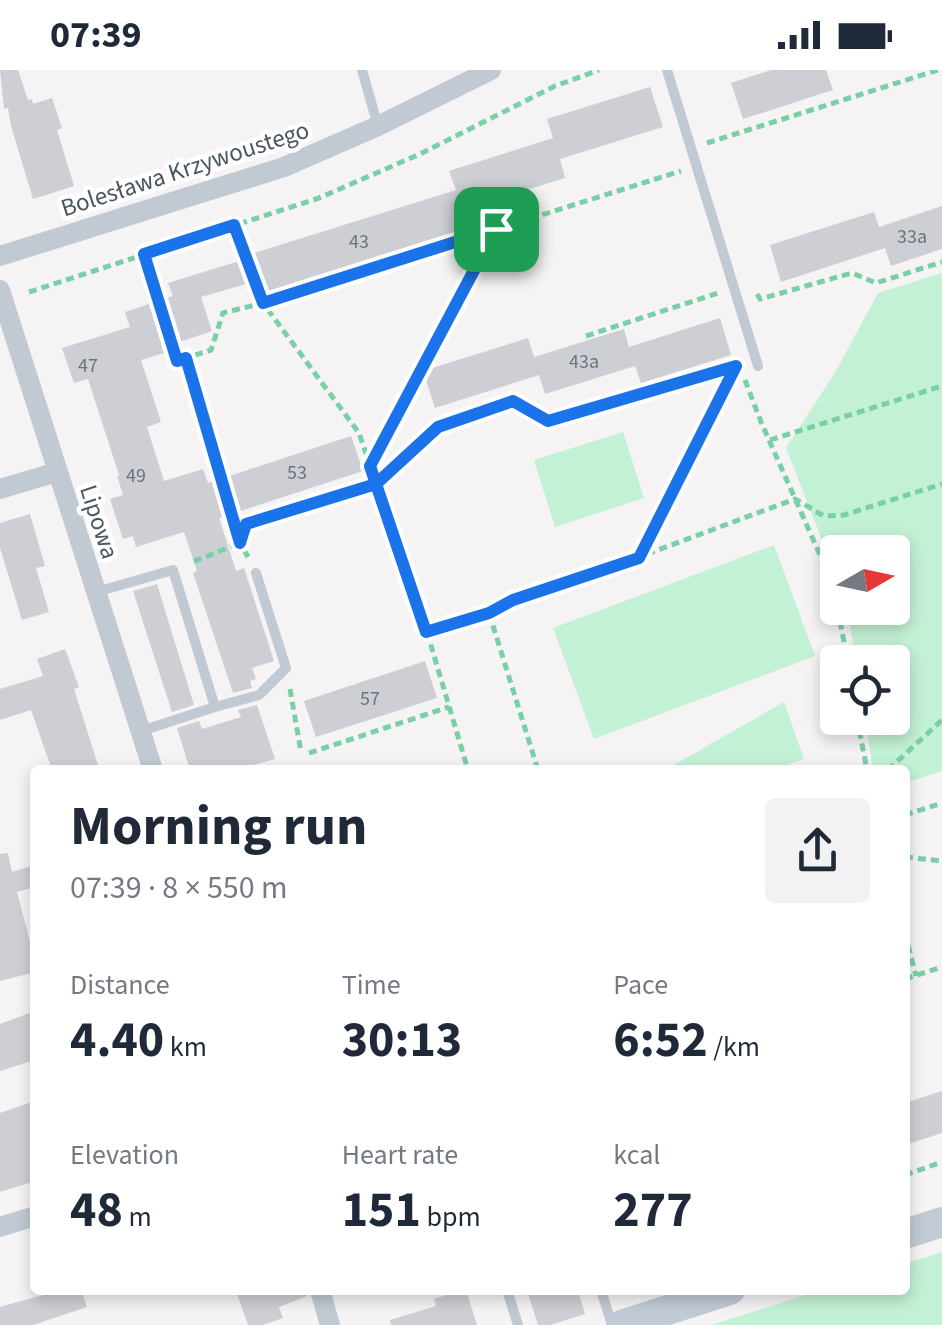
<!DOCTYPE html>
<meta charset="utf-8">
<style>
body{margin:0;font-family:"Source Sans 3",sans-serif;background:#f2f2f3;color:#1f2937;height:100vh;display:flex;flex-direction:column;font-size:38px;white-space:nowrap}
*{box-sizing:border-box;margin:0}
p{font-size:32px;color:#747a83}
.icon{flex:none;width:55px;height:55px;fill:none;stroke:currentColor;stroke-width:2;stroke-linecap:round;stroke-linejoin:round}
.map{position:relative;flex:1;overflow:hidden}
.panel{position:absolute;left:30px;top:695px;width:880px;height:530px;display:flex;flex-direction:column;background:#fff;border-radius:10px;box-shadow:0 5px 15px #0003}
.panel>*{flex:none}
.needle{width:65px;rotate:81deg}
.controls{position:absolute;left:820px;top:465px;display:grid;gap:20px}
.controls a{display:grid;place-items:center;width:90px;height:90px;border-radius:10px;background:#fff;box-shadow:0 5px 15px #0003;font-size:50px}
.pin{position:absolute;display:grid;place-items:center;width:85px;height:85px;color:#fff;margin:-42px;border-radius:20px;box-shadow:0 5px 15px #0006}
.round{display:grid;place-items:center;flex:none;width:105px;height:105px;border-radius:10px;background:#f2f2f3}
.summary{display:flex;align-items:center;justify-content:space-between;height:170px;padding:0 40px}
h1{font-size:55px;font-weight:700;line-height:75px}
.stats{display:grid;grid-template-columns:repeat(3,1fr);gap:15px;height:170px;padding:10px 40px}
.stats div{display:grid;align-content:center}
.stats b{font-size:50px;font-weight:700}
.stats small{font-size:28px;font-weight:400}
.stats p{font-size:28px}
.status{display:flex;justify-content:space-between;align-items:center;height:70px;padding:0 50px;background:#fff;direction:ltr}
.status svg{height:28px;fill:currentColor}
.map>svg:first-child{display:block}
</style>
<div class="status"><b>07:39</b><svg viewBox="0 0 49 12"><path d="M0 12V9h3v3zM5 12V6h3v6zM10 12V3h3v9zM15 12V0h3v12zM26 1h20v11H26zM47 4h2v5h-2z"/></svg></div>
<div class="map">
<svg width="942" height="1255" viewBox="0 0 942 1255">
<rect width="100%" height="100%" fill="#f5f3f3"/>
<path fill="#c3f1d5" d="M942,203V701L905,713V700H873L865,648H892V592H856L847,538H892V482H838L837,508L786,378L836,301L878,223Z
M623,362L644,428L555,457L534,390Z
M774,475L815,586L594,669L553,558Z
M784,632L804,689L771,700H665Z
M942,1182V1255H711L822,1220H905V1194Z"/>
<path fill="#cdcfd5" d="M0,0H18L28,30L32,29L33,34L52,28L62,58L57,60L74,116L33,129L11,56L8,38L4,39Z
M771,0H826L833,20L743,49L731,13Z
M650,17L663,57L560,89L565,108L462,140L468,160L263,224L259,210L201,227L212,261L162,278L164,283L141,290L161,352L147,357L164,411L203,399L208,413L351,366L363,401L219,448L236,501L244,498L274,591L252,598L256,609L250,611L252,618L233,623L193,503L197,501L184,462L136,477L133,466L123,469L110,429L123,425L117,406L119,405L88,309L74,313L62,278L130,257L125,242L173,226L168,213L252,187L251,184L456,120L449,101L553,68L547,49Z
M942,136V179L891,196L885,178L781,212L770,175L874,142L879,157Z
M720,248L731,285L641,313L635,296L545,324L539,305L435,338L423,301L528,268L534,287L624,259L629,277Z
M30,444L45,496L36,498L49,542L22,550L0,478V453Z
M157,514L194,635L172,642L133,521Z
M65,579L79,617L74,619L98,695L83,700H52L31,640L0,650V619L43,606L37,589Z
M425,591L437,628L316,667L304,631Z
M257,635L275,689L236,700H190L177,658L199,651L202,659L241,647L238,640Z
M8,783L12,802L35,795V817L17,822L32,880L35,879V902L0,911V784Z
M35,941V990L0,1001V954Z
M942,1021V1063L905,1075V1033Z
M35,1031V1111L0,1122V1043Z
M61,1220H81L87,1237L33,1255H0V1237Z
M249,1220H307V1226L279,1237L283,1248L263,1255H248L237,1224Z
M462,1220H466L477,1255H391L390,1250L436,1236L434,1229Z
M527,1220H578L585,1244L550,1255H538Z"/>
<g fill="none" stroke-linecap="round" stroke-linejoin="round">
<path stroke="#7ad0a6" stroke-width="5" stroke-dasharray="8 5" stroke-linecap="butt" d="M707,73L938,0
M234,155L263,233L359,363L427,562L468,700
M144,185L177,291L211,280L223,243L263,233L681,101
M29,222L319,128L420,84L555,16L599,0
M757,224L760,229L852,203L876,213L942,192
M586,266L718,223
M187,288L240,473L190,493
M745,310L761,352L824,494L839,547L848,592
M770,370L942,316
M371,395L496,159
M641,485L734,298
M248,487L240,473L246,454L376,414L438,357L513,331L547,351L736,296
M489,543L538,700
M427,562L489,543L513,530L639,487L795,429L824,446L844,445L942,414
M290,619L301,682
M857,648L867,700
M309,683L449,637
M888,700L942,650
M905,745L942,733
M905,787L942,791
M905,863L916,906
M905,909L942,897
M905,1105L942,1092"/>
<path stroke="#c1cad2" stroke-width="10" d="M362,0L378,56
M667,0L758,296
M96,522L173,500L215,637L141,661
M215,637L259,625L286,598L256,503
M297,700H303
M507,1220L518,1255
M601,1220L612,1255"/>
<path stroke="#c1cad2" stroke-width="20" d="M0,186L284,97L378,56L491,0
M0,220L153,700
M0,419L57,402
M0,1157L35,1146
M320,1220L330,1255"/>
<path stroke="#c1cbd6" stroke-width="30" d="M905,1164L942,1152
M621,1255L730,1220"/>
</g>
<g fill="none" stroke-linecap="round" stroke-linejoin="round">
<g stroke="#fff" stroke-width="20">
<path id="route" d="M496,159L263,233L234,155L144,184L177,291L186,288L240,473L246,454L376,414L438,357L513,331L548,351L736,296L639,488L513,530L489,543L426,562L376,414L370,396L496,159"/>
</g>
<use href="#route" stroke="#1a73e8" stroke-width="12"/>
</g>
<g text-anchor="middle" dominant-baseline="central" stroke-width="9" stroke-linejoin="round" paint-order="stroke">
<g font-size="20" fill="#6b747e">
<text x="912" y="167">33a</text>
<text x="359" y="172">43</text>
<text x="584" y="292">43a</text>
<text x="88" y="296">47</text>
<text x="297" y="403">53</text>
<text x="136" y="406">49</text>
<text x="370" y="629">57</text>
</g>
<g font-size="25" fill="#4a5661" stroke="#fff">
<text transform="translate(185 99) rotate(-18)">Bolesława Krzywoustego</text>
<text transform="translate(99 452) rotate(72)">Lipowa</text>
</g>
</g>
</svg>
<div class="controls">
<a><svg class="needle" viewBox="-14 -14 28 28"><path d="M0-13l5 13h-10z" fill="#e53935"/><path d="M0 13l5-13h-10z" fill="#747a83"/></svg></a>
<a><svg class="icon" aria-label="locate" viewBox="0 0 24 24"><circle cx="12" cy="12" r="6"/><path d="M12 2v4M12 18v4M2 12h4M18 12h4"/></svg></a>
</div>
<div class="pin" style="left:496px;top:159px;background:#1e9e55"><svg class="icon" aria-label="arrive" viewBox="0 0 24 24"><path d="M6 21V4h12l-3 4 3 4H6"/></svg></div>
<section class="panel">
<div class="summary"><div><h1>Morning run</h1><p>07:39 · 8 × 550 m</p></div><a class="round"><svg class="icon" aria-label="share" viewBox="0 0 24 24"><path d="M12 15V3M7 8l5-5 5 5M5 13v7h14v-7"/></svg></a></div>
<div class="stats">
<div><p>Distance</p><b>4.40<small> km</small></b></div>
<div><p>Time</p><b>30:13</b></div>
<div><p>Pace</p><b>6:52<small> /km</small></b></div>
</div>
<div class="stats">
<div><p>Elevation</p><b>48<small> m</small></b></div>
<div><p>Heart rate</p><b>151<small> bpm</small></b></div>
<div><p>kcal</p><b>277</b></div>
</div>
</section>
</div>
